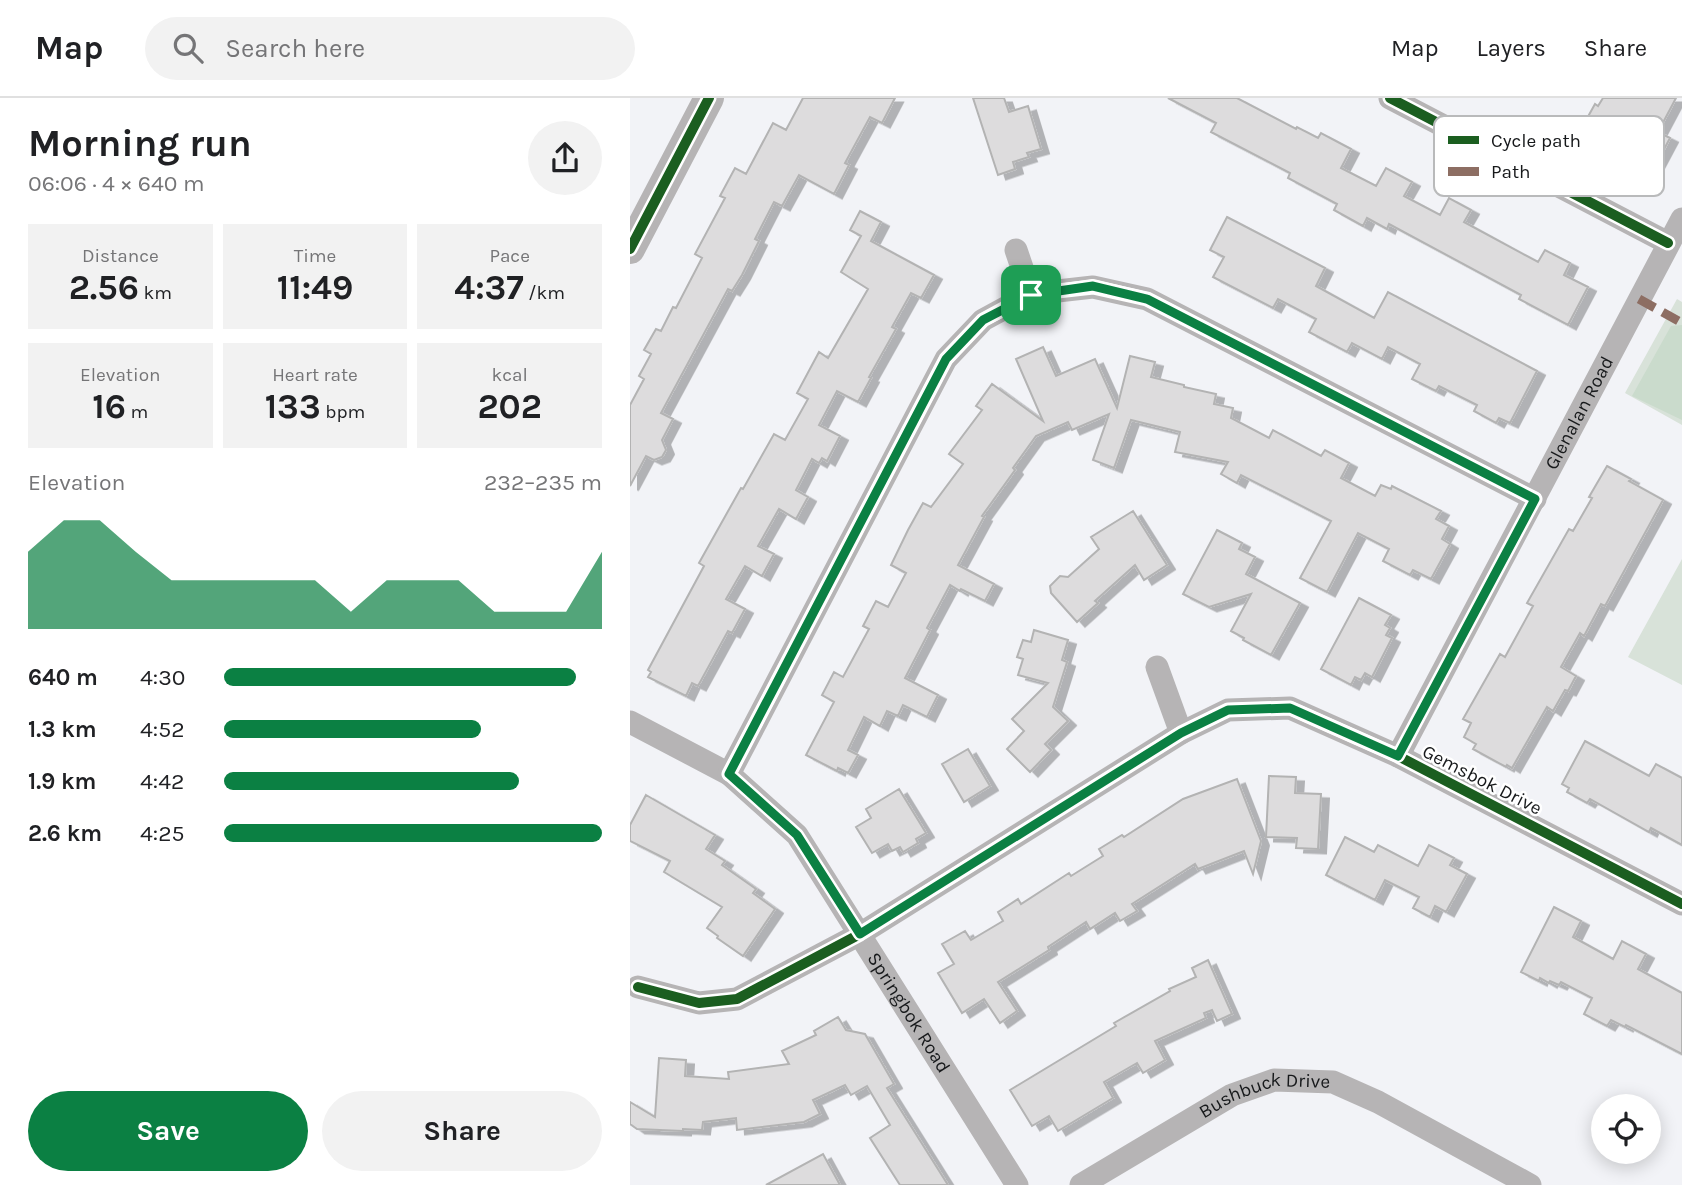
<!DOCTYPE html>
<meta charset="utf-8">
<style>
body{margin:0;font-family:Karla,sans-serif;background:#f2f2f2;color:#202124;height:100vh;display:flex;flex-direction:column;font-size:26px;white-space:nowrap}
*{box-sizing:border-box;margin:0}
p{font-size:23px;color:#757577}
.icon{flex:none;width:38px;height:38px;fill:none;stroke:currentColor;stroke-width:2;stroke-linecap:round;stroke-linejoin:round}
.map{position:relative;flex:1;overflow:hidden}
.panel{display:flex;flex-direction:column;background:#fff;width:630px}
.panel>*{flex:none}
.fabs{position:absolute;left:961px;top:996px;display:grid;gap:14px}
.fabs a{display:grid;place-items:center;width:70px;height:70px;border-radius:50%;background:#fff;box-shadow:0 4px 18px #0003;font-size:35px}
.pin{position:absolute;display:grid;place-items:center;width:60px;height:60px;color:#fff;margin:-30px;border-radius:14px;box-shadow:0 4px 10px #0006}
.round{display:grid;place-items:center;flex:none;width:74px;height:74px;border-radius:37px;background:#f2f2f2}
.summary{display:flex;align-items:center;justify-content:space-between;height:119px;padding:0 28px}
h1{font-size:38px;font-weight:700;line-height:52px}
.stats{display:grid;grid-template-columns:repeat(3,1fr);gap:10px;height:119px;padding:7px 28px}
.stats div{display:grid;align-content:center;border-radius:0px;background:#f2f2f2;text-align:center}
.stats b{font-size:35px;font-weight:700}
.stats small{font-size:19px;font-weight:400}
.stats p{font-size:19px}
.chart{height:196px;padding:14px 28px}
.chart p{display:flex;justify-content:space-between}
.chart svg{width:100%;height:126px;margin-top:7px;fill:#0b8043;opacity:.7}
.action{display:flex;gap:14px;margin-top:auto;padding:14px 28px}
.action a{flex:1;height:80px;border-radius:42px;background:#0b8043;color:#fff;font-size:28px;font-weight:700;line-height:80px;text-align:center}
.action a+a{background:#f2f2f2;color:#202124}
ul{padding:0 28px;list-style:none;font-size:23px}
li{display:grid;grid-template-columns:112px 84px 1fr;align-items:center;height:52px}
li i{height:18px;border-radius:9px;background:#0b8043}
header{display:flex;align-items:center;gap:42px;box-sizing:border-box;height:98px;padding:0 35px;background:#fff;border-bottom:2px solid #e0e0e0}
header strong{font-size:33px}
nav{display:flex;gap:38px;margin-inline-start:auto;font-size:24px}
.search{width:490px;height:63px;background:#f2f2f2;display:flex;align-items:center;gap:18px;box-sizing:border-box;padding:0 24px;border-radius:38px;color:#757577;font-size:26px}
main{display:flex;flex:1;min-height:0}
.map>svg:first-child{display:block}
</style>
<header>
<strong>Map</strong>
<div class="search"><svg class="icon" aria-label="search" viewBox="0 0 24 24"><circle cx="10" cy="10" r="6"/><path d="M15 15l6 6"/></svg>Search here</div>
<nav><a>Map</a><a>Layers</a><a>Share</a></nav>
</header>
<main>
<section class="panel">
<div class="summary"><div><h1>Morning run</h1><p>06:06 · 4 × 640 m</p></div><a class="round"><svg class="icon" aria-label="share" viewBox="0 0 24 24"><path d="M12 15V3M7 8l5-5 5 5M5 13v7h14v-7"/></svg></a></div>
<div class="stats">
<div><p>Distance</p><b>2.56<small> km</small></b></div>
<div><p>Time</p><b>11:49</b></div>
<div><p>Pace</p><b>4:37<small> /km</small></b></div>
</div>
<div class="stats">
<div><p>Elevation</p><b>16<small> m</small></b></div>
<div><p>Heart rate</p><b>133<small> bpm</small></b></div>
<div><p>kcal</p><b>202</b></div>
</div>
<div class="chart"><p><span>Elevation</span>232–235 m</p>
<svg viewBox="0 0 160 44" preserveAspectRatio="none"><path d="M0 44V17L10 6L20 6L30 17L40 27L50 27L60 27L70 27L80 27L90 38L100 27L110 27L120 27L130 38L140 38L150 38L160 17V44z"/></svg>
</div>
<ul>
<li><b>640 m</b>4:30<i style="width:93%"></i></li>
<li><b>1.3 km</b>4:52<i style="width:68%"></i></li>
<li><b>1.9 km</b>4:42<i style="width:78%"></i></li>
<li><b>2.6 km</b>4:25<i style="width:100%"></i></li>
</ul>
<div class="action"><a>Save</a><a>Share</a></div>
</section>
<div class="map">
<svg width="1052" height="1087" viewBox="0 0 1052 1087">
<defs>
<filter id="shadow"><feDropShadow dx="8" dy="4.5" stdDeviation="0" flood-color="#0004"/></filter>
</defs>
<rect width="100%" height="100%" fill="#f2f3f7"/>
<path fill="#d8e2d9" d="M1047,201L1052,204V327L995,295Z
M1052,461V587L998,559Z"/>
<path fill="#cadbcc" d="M1052,227V322L1002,298L1041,228Z"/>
<path fill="#dddcdd" stroke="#b3b3b3" stroke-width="2" filter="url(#shadow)" d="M173,0H265L252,25L240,19L215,65L219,67L204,96L169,77L152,108L144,104L125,141L129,143L112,177L102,193L98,191L31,315L43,321L32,342L36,352L32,359L24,362L16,358L0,388V307L14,281L9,278L21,256L14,252L26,231L31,233L43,209L46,210L72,160L65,156L95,100L90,98L105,70L116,76L143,25L156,32Z
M343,0H374L379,14L398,8L411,51L397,55L399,59L383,64L385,71L368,77Z
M538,0H607L666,31L667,29L688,40L691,35L721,51L711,70L746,88L756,70L782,84L774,98L810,117L819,100L841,112L834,124L908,164L915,152L940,165L934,177L958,189L938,227L889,201L891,197L759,126L757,131L737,120L733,128L704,112L707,106L658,80L660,75L581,34L586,25Z
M973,0H1046L1028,34L1040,40L1023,72L950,33L965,6L968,8Z
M230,113L251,124L241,143L304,177L291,200L281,195L262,229L266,231L239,279L241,280L228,304L207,293L189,327L210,338L197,363L192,360L189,365L182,361L166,392L178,399L166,421L149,411L128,448L144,456L132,478L115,468L96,501L115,511L102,535L98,533L68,588L62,585L56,598L18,579L21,574L18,572L74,468L69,465L111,390L113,391L144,336L155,342L178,301L167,295L189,254L198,260L238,191L211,174L231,138L220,132Z
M597,119L695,170L686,188L744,220L758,194L907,273L880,325L869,320L866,325L844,313L847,307L809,288L806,293L782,281L790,266L758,249L752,261L722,245L717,254L679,234L686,221L648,201L643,210L583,179L594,159L580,152Z
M413,249L426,278L465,261L487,310L500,258L525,264L521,279L554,287V289L586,296L584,306L603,310L601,320L639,340L643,332L691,358L695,352L719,365L711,380L745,398L751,387L761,391L762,388L811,413L806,421L819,428L812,441L820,446L801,481L783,472L780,477L753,463L759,451L728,435L697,494L670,480L701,423L611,377L607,385L591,376L598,364L545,354L550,334L501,322L484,370L463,362L479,316L442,332L438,324L406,338L383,370L385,372L352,418L354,419L328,467L364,486L355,503L331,491L330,493L320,487L297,530L300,532L275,580L308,597L297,619L273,607L268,618L257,613L250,628L234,619L218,652L228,657L218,675L208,670L207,673L176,657L204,604L192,597L204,574L213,579L239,531L233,528L246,503L258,509L276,475L261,467L278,432L293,405L301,409L333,366L319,356L352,312L346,308L362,286L413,323L386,261Z
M977,368L1001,381L999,383L1033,402L975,508L971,506L954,538L950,535L931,569L946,578L938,593L935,592L923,613L917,609L882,670L877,667L876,669L843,651L846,646L834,639L841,625L833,621L870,556L875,559L903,508L897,505L939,431L943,433L962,400L959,399Z
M503,413L537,467L514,482L505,467L465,503L468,505L447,524L421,495L420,488L430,478L438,479L469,451L461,439Z
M587,432L612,445L609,451L625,459L616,476L670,505L641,557L613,542L614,540L601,533L621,496L579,509L553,496Z
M729,500L761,517L755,527L760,530L756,537L762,540L742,579L735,575L731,582L725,579L721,587L691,571Z
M404,532L438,542L432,562L437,564L423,609L438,623L415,646L421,652L400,674L377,651L394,633L382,621L418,585L388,577L393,561L387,559L393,542L401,544Z
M955,643L1019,678L1026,666L1052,680V747L1021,730L1019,734L960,701L957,705L937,694L939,690L932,686Z
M338,651L360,688L334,704L312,666Z
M639,678L666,679L665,695L691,696L688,751L666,750L667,740L636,739Z
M607,681L631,743L623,776L614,753L568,771L565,766L502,806L507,813L490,823L485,815L460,831L456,824L418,849L419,852L368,884L387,913L370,925L354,901L332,915L308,875L324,866L312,846L335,833L341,842L373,823L368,814L388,801L391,806L439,775L441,778L473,758L469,751L492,737L494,739L553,701Z
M269,691L296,735L286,741L288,745L273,754L270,749L262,753L258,746L242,755L226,729L241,720L236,711Z
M16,697L85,737L76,751L95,763L92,767L126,791L123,795L145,811L113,858L87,840L88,838L77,830L92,809L34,774L40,763L0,743V727Z
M715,739L744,754L748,747L788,768L799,747L824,760L820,767L837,776L816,814L805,808L800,819L783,810L789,799L755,782L745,802L696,777Z
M924,809L951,823L943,839L983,861L992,843L1016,856L1008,871L1052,895V956L996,927L995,929L981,922L977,928L954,916L962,900L931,884L929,887L920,883L919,885L910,880L909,883L891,874Z
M578,862L602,916L587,923L582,912L574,915L576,920L525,943L535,962L513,975L507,965L474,984L483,1000L428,1033L419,1018L402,1028L380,992L486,928L484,925L540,893L539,891L566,879L562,870Z
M208,919L216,932L235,936L264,986L257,990L318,1087H270L240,1040L260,1027L237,988L221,997L215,987L183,1002L190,1016L174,1024L107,1032L106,1020L73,1024L72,1032L53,1031V1033L7,1031L0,1026V1004L25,1019L29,960L56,962L55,978L99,981L98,974L159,966L152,953L186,937L184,933Z
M193,1056L210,1087H136Z"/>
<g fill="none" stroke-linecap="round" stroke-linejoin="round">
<g stroke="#b6b4b5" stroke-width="23">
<path d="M760,0L1038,145"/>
<path d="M386,152L401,196"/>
<path d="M527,569L551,635"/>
<path id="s1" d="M0,624L99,676L167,737L387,1087"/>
<path id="s2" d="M768,658L1052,121"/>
<path d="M99,676L316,261L353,222L401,196L463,189L517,201L905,401"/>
<path d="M8,889L69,905L107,901L230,836L551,635L598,612L660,610L768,658L1052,806"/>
<path id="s3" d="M451,1087L602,997L644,982L703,984L748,1004L900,1087"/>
</g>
<path stroke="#b6b4b5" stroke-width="30" d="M0,151L79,0"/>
<path stroke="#8d6e63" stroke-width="9" stroke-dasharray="18 9" stroke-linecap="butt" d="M1009,201L1052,225"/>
<g stroke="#fff" stroke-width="15">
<path id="cycleway" d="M760,0L1038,145
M0,151L79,0
M99,676L316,261L353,222L401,196L463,189L517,201L905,401
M8,889L69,905L107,901L230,836L551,635L598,612L660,610L768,658L1052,806"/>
</g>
<use href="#cycleway" stroke="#1b5e20" stroke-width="10"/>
</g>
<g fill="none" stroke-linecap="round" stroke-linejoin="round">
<g stroke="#fff" stroke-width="14">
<path id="route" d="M463,188L517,201L905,401L768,658L660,610L598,612L551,635L230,836L167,737L99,676L316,261L353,222L401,197Z"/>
</g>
<use href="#route" stroke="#0b8043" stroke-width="9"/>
</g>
<g text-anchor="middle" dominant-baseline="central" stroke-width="5" stroke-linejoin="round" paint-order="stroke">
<g font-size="19" fill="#17191b" stroke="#fff">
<text stroke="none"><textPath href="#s2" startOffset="388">Glenalan Road</textPath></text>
<text transform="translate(852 682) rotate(27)">Gemsbok Drive</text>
<text stroke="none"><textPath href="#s1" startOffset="413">Springbok Road</textPath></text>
<text stroke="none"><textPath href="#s3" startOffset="208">Bushbuck Drive</textPath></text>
</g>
</g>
<rect x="804" y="18" width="230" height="80" rx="10" fill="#fff" stroke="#b9babb" stroke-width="2"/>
<rect x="818" y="38" width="31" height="8" fill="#1b5e20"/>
<rect x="818" y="69" width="31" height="9" fill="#8d6e63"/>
<g font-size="19" fill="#17191b">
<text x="861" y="49">Cycle path</text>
<text x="861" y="80">Path</text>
</g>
</svg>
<div class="fabs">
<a><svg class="icon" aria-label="locate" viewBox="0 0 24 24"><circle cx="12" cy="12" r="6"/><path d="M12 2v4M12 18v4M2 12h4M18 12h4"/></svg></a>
</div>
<div class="pin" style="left:401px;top:197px;background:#1e9e55"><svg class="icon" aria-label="arrive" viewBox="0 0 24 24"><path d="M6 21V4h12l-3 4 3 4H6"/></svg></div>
</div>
</main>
